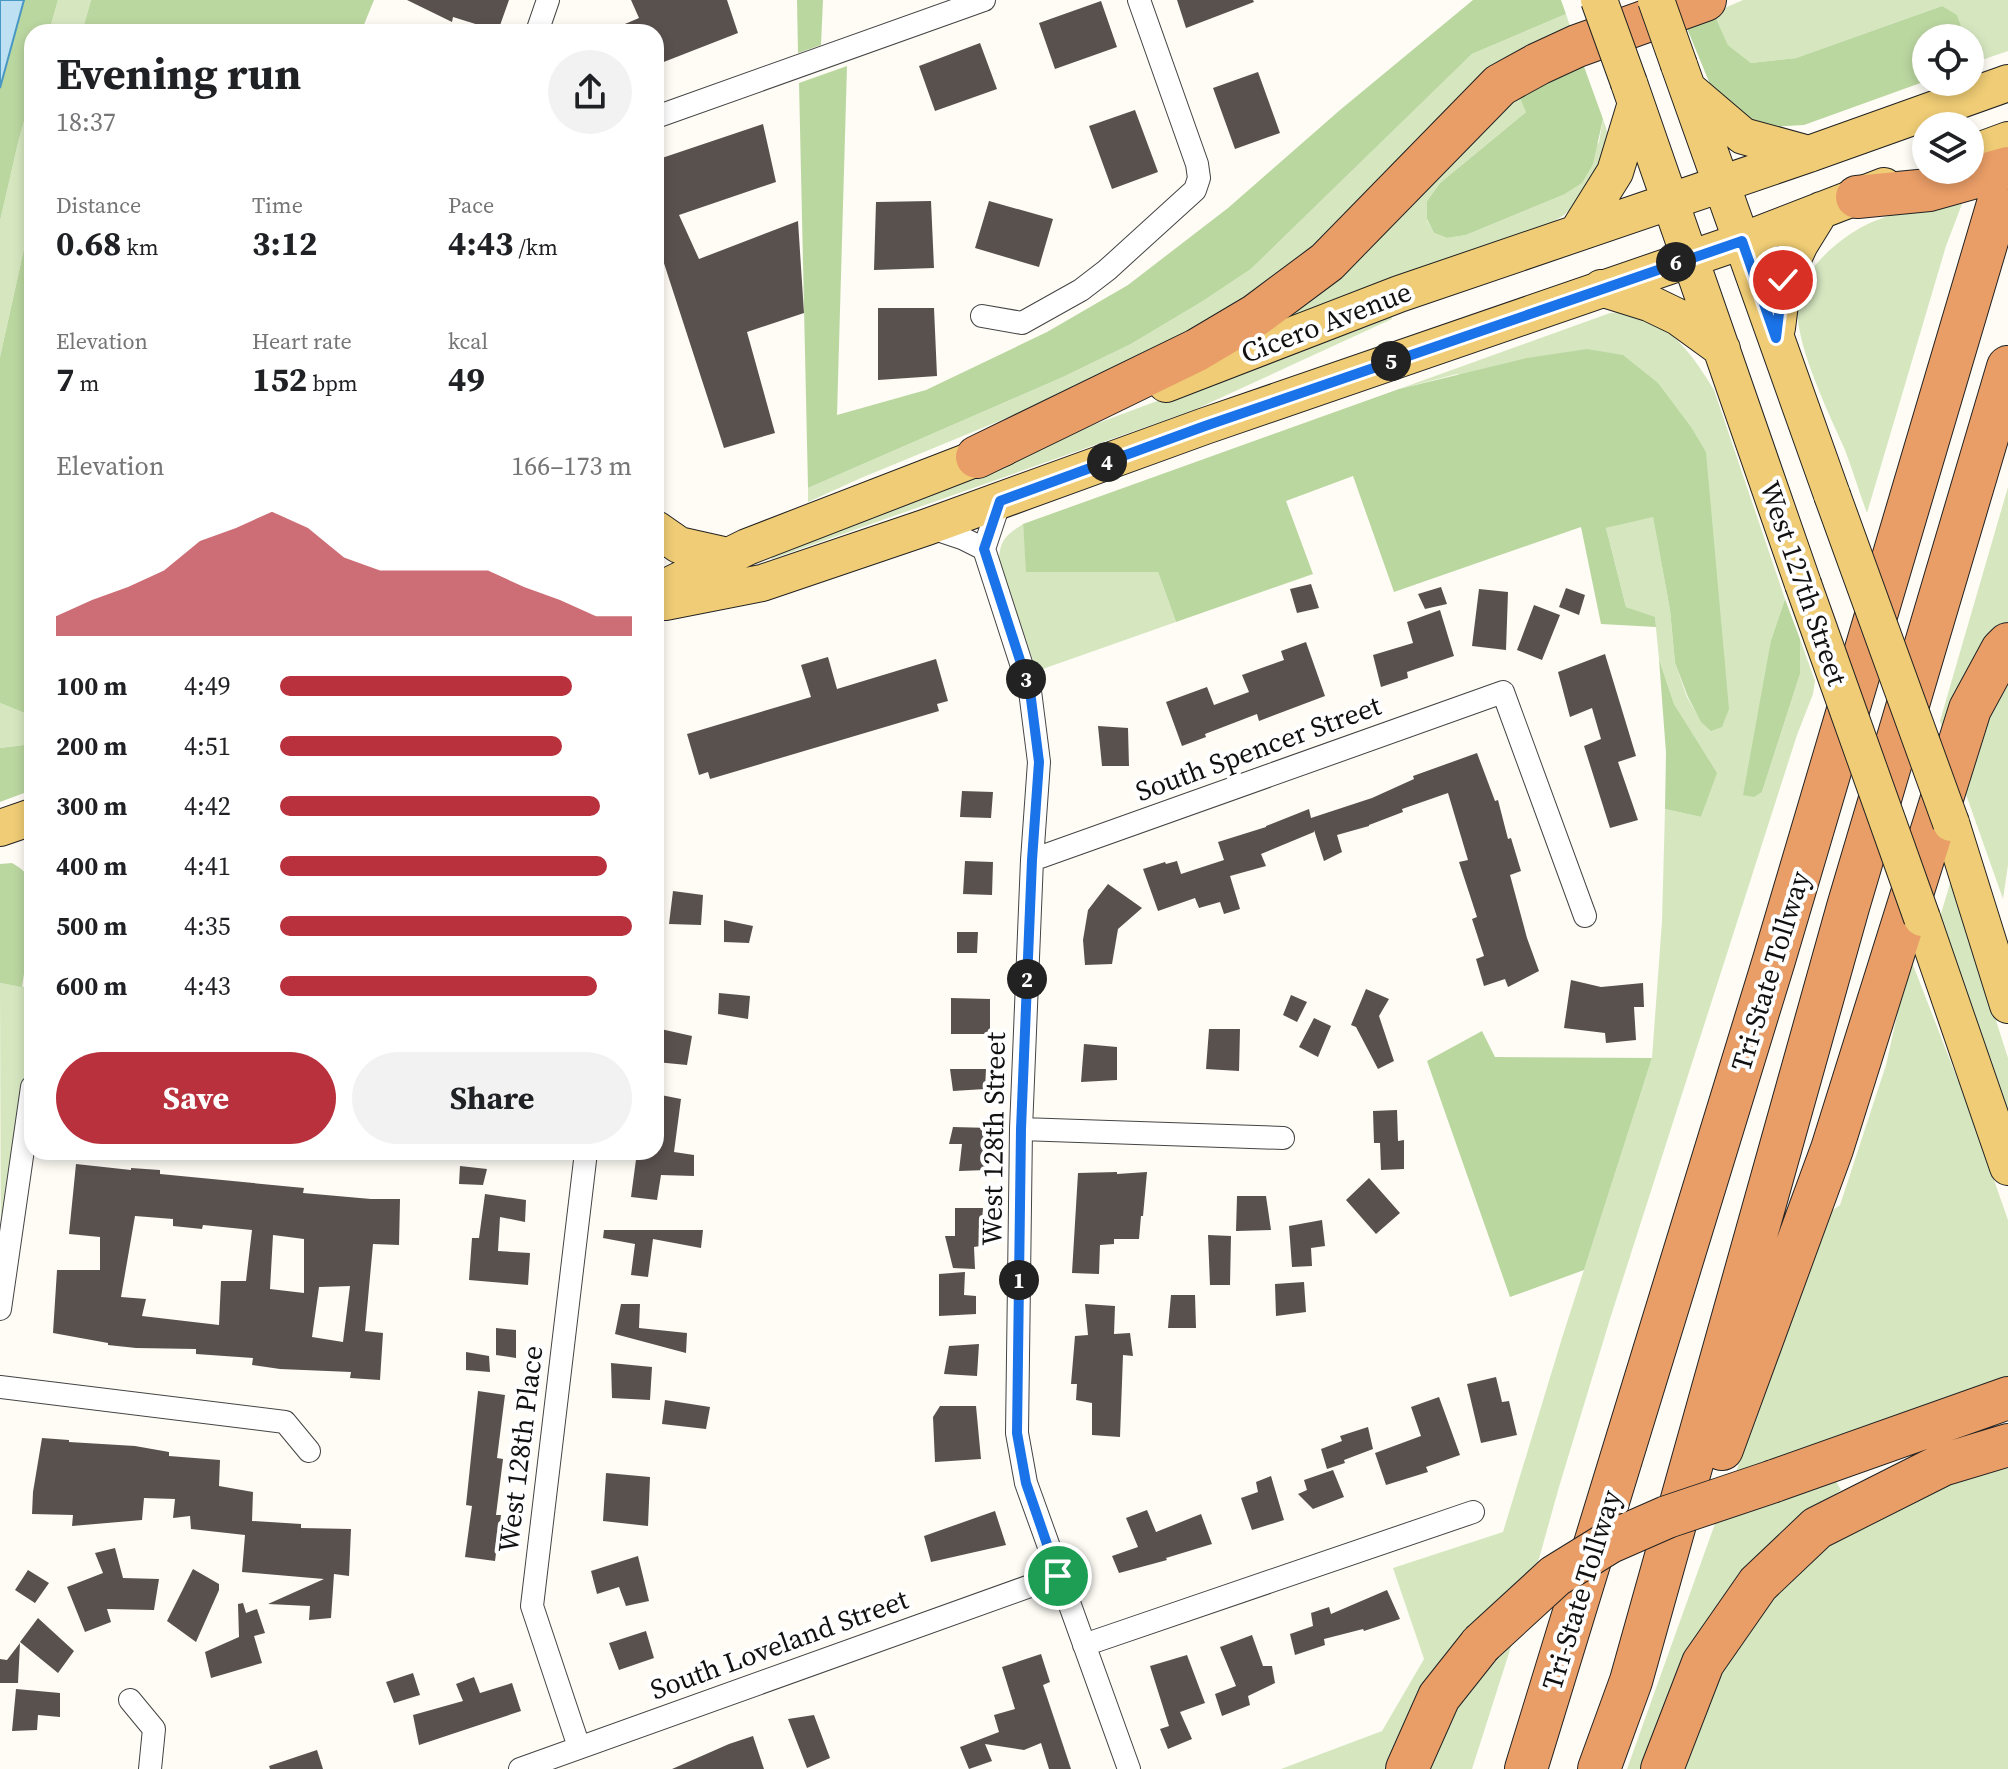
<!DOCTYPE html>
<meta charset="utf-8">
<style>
body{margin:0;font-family:"Source Serif 4",serif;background:#f2f2f2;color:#202124;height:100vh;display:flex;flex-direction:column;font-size:30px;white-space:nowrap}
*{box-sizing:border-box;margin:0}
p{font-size:26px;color:#757577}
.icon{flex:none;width:44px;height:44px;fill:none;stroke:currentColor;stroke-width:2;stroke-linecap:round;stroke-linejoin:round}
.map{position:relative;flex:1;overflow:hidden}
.details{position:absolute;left:24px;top:24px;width:640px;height:1136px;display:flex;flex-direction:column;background:#fff;border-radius:24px;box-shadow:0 4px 12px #0003}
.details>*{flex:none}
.tools{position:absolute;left:1912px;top:24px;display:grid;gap:16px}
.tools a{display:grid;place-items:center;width:72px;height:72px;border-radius:50%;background:#fff;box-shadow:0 4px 12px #0003;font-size:40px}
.pin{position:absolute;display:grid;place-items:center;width:68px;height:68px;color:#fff;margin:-34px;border:4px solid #fff;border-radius:50%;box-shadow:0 2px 8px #0007}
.km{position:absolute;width:40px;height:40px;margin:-20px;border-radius:50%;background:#222;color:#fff;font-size:22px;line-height:40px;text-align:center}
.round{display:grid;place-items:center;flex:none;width:84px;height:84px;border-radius:42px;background:#f2f2f2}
.head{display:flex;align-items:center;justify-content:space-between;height:136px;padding:0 32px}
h1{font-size:44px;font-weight:700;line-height:60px}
.figures{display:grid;grid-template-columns:repeat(3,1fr);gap:12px;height:136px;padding:8px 32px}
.figures div{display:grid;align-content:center}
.figures b{font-size:34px;font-weight:700}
.figures small{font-size:22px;font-weight:400}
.figures p{font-size:22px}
.chart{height:224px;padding:16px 32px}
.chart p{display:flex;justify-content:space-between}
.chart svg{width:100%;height:144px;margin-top:8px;fill:#b8313d;opacity:.7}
.button{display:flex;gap:16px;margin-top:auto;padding:16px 32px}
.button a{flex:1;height:92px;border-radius:48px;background:#b8313d;color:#fff;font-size:32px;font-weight:700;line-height:92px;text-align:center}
.button a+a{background:#f2f2f2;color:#202124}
ul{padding:0 32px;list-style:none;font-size:26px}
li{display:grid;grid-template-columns:128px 96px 1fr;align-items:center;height:60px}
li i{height:20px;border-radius:10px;background:#b8313d}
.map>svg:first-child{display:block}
</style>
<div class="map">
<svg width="2008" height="1769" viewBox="0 0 2008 1769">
<rect width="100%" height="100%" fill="#fefcf5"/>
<path fill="#d6e7c0" d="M58,0H91L82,32H49Z
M1743,0H2008V51L1970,64V38H1965L1964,34L1942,6L1796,58L1751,63L1728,45L1713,13Z
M1566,14L1571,29L1309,252L1238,310L1038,405L861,478L808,502V488L1063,377L1131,344L1203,301L1251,269L1472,54Z
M1545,72L1526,112L1440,183L1427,201V220L1434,233L1447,238L1466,235L1563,195L1599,142L1603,119L1609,137V153L1585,196L1564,215L1540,230L1245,341L1485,116Z
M32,92V213L0,357V221L18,143Z
M1965,196L1946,246L1867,513C1859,492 1853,471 1845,450C1829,413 1788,332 1799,294C1807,266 1841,237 1866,225C1892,212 1936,204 1965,196Z
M1610,313C1618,313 1628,311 1636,314C1672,326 1695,358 1714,390L1785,599L1771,640L1762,792L1800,674V639L1815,681L1813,694L1797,735L1610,1319L1559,1487L1535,1573L1388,1769H1281L1382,1731L1424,1659L1393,1568L1503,1532L1562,1338L1652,1058L1662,921L1665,809L1701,817L1716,773L1674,704L1659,659L1655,618L1626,607L1606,528L1653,516L1670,610L1675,663L1687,697L1701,721L1706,452L1457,374L1399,389Z
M1390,314L1392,319L1194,410L772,559L770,553L954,477Z
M2008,487V624L1945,737L1940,721Z
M1023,524L1027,572H1158L1176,622L1037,671L999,566C999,542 1003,537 1023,524Z
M2008,672V865L2003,899L1963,786L1976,729Z
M0,703L32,716V744L0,748Z
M1951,880L2008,1058V1112L1940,917Z
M1910,957L1972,1117L2008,1220V1381L1734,1478L1788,1322L1829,1213L1840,1205L1886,1065Z
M0,983L32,988V1074L1,1304Z
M2008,1457V1769H1673L1746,1619L1844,1524Z
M1833,1476L1841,1490L1785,1531L1656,1729L1641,1769H1627L1717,1518Z
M1516,1631L1472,1769H1423L1450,1713Z"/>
<path fill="#bbd7a0" d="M24,0H58L49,32H32V92L18,143L0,221V88Z
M91,0H374L361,32H82Z
M797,0H823L821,45L798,53Z
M1473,0H1561L1566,14L1472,54L1251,269L1203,301L1131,344L1063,377L808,488L799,83L847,66L837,415L926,390L1047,332L1128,285L1228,208L1340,110Z
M1942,6L1957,15L1965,38H1926V81L1804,125L1768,127L1739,117L1714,94L1684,21L1713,12L1728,45L1751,63L1796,58Z
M1582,61L1603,119L1593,164L1582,183L1563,195L1466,235L1447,238L1434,233L1427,219V201L1440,183L1526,112L1520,98Z
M32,213V716L0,703V357Z
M1587,349L1623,355L1658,383L1691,427L1706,452L1729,709L1722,727L1711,731L1701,722L1688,697L1675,663L1670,610L1653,517L1606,528L1626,607L1655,617L1656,627L1601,624L1581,527L1394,592L1353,476L1286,501L1313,574L1176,622L1158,572H1026L1023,524L1399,389L1527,358Z
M1785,599L1800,639V674L1762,792L1754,797L1743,795L1771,640Z
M1659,659L1674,704L1717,773L1701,817L1665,809L1666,753Z
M32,744V790L0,802V748Z
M12,863C21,868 30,875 32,886C37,914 26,958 22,987L0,983V864Z
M1482,1031L1495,1057L1652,1058L1584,1270L1510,1297L1427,1061Z"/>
<path fill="#bde1f2" stroke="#4998c4" stroke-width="2" d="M0,0H24L0,88Z"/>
<path fill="#59514e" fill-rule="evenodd" d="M407,0H509L498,31L453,17L452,22Z
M631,0H727L738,33L656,65V32H606L639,18Z
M1177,0H1253L1254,2L1186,28Z
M1101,1L1117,47L1055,69L1039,23Z
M980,43L997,89L935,111L919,66Z
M1258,72L1280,133L1235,149L1213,88Z
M1135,110L1158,172L1112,189L1089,126Z
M763,124L776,182L679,215L699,259L798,221L804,313L747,332L775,433L724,448L660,251L656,253V160Z
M931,201L934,268L874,270L876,202Z
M989,201L1053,219L1039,267L975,248Z
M878,308H934L937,376L878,380Z
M1311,584L1319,608L1297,613L1290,589Z
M1441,587L1447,604L1425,609L1418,594Z
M1566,588L1585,595L1579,615L1559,607Z
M1479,589L1508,592L1506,650L1472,646Z
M1534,605L1560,615L1542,660L1517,650Z
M1440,610L1454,656L1407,672L1408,678L1381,687L1373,655L1413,643L1407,622Z
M1306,642L1325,696L1259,721L1257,714L1205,734L1206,737L1182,746L1166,702L1207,687L1214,705L1249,692L1242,675L1284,660L1281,651Z
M1605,654L1636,756L1618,762L1638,820L1610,828L1584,746L1601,739L1592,708L1570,717L1558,672Z
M828,657L837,689L936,659L948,701L937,704L939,711L710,779L708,772L699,775L687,734L811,697L801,665Z
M1098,726L1128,728L1129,766H1102Z
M1477,753L1495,801L1498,800L1508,839L1511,838L1521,871L1510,875L1527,938L1539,971L1508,987L1505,979L1484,986L1476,959L1484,956L1472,919L1477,917L1459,862L1468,860L1448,793L1402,809L1403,812L1369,825V826L1337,835L1342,852L1324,861L1314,830V832L1261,854L1266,866L1230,876L1240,909L1224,914L1220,902L1199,908L1195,898L1158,911L1143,869L1165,862L1166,864L1177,861L1181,874L1224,860L1218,842L1266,827V826L1309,809L1311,818L1372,798L1414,779L1413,776Z
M962,791L993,792L991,818L960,817Z
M965,861L993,862L992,895L963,894Z
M1108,884L1142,908L1118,929L1112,964L1085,965L1083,940L1088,910Z
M673,891L703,895L701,925L669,924Z
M724,920L753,926L749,943L724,942Z
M957,932H978L977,953H957Z
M1571,980L1601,987L1643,983L1644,1007H1634L1636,1040L1606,1043L1605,1033L1564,1028Z
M1366,989L1389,999L1379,1016L1394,1061L1378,1069L1356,1027L1351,1025Z
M719,993L750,996L748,1019L718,1014Z
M1291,995L1307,1002L1297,1022L1283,1015Z
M951,998L990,999V1034H951Z
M1314,1018L1331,1026L1318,1057L1299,1047Z
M656,1028L692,1036L687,1065L656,1062Z
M1209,1029H1240L1239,1071L1206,1069Z
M1084,1044L1117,1047V1080L1081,1082Z
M950,1069H986L985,1089L953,1091Z
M656,1094L681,1099L674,1152L694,1155V1176L661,1175L657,1200L631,1197L637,1152H656Z
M1397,1110L1398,1141L1404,1140V1169L1381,1170L1380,1143H1374L1373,1111Z
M953,1127L991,1128L987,1170L959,1171L962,1144H949Z
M76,1164L131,1170V1168L160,1170V1174L304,1188L303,1193L371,1199H400L399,1245L373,1244L365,1331L383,1333L380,1380L350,1378L351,1372L280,1369L252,1365L253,1358L196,1354V1349L136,1348L108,1345V1343L53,1333L57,1270H100V1237L69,1234ZM135,1216L173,1219V1226L202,1229L203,1225L252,1230L246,1281H221L219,1325L142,1316L146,1299L121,1297ZM273,1235L304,1239V1293L270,1289ZM350,1286L343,1342L312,1337L319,1287Z
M460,1166L487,1169L483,1185L459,1184Z
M1117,1172V1174L1147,1172L1143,1216H1141L1139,1239H1114V1244L1100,1245L1099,1274L1072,1273L1078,1173Z
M1369,1178L1400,1213L1376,1234L1346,1200Z
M485,1194L526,1200L525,1222L500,1217L498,1251L530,1253L528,1285L469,1280L472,1238H479Z
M1237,1196H1266L1271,1230L1236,1231Z
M955,1208H983L980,1246L974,1247L975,1269L953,1268L945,1236H955Z
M1322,1220L1325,1246L1311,1248L1312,1266L1292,1267L1289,1226Z
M604,1230H703L701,1248L653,1239L648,1277L631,1275L635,1244L603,1238Z
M1208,1235L1231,1236L1230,1285H1210Z
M965,1272L964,1295L976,1296V1314L939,1316V1274Z
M1304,1282L1306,1312L1276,1316L1275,1284Z
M1171,1295H1195L1196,1328H1168Z
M621,1304H640L639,1328L687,1333L686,1353L615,1334Z
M1085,1304L1115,1306L1114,1334L1130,1333L1133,1356L1123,1355L1120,1437L1092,1435V1403L1076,1400L1077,1384H1071L1075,1336L1088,1335Z
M496,1328L516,1330V1358L496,1355Z
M979,1344L977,1376L944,1374L949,1346Z
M466,1352L489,1356L490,1372L466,1370Z
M611,1363L652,1367L650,1400L612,1398Z
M1496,1377L1502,1402L1509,1401L1517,1435L1481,1443L1467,1384Z
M478,1391L505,1395L497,1458L503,1459L496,1515H501L495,1561L465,1557L472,1506L466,1505Z
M1439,1397L1460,1455L1426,1467L1428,1472L1386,1485L1375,1453L1421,1436L1411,1407Z
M665,1400L710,1407L706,1429L662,1424Z
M940,1406H976L981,1459L935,1462L933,1417Z
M1368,1427L1373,1449L1344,1460L1345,1463L1327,1469L1321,1449L1342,1441L1340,1436Z
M42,1438L69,1440V1442L135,1446L169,1452V1456L220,1460L219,1486L253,1492L252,1521L301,1524V1528L351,1529L349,1576L334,1574L331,1618L309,1620L310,1606L268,1604L324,1579L242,1572L245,1535L191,1529L190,1516L173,1518L175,1499L144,1498L142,1520L72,1526L73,1515L32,1514L33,1492Z
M1333,1470L1344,1497L1313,1509L1298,1494L1307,1490L1304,1480Z
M606,1473L650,1477L648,1526L603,1521Z
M1271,1476L1284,1520L1252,1530L1241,1498L1258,1492L1256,1482Z
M1147,1510L1156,1532L1201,1514L1212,1544L1166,1558L1167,1560L1119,1573L1112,1556L1138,1547L1126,1518Z
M995,1511L1006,1545L931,1562L924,1536Z
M115,1548L123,1578L159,1579L154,1610L107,1609L111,1622L85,1632L67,1587L103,1573L95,1553Z
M638,1556L649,1601L626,1606L619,1587L597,1594L591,1571Z
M193,1569L219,1584V1590L196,1642L167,1621Z
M28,1570L49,1583L35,1603L15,1590Z
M1387,1590L1400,1619L1364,1631L1363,1629L1324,1639L1325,1645L1295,1655L1290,1634L1313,1626L1311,1613L1329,1607L1331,1614Z
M243,1603L246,1613L257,1609L265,1633L254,1636L262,1663L211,1678L205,1652L239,1637L238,1604Z
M38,1618L74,1651L58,1673L20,1642Z
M646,1631L654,1658L619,1670L609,1643Z
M1252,1635L1263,1666H1272L1275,1683L1248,1696L1250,1705L1222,1716L1215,1694L1236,1686L1220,1647Z
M20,1643L18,1683H0V1659L7,1660Z
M1041,1654L1050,1682L1043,1685L1071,1769H1049L1041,1743L1024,1750L985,1744L992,1761L969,1769L960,1747L999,1732L994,1715L1015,1709L1002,1667Z
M1187,1655L1205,1703L1180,1712L1192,1739L1168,1749L1160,1729L1169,1726L1150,1666Z
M413,1673L420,1695L394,1703L386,1682Z
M474,1677L480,1693L512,1683L521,1711L419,1745L413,1715L463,1701L456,1684Z
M16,1689L60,1693V1717L38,1715L37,1730L12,1731Z
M814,1715L830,1758L807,1768L788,1719Z
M753,1736L764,1769H672L729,1744Z
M317,1750L323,1769H270L269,1766Z"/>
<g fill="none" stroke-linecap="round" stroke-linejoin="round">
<g stroke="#444" stroke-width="24">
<path id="minor" d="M537,32L548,0
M656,117L984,0
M982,316L1022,323L1081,290L1107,270L1195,190L1199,178L1197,164L1139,0
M1000,501L984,549L1030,691L1039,762L1032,860L1021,1129L1017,1433L1026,1483L1129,1769
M929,527L962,538L984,549
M1032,860L1503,692L1585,916
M1021,1129L1283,1138
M0,1309L32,1087
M0,1387L285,1422L309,1451
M1084,1645L1473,1512
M130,1700L154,1729L150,1769
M579,1747L532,1606L586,1152
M520,1769L1058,1576"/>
</g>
<g stroke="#222" stroke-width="38">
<path id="primary" d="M1679,65L1832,495
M1629,83L1803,584
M1689,90L1743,136L1809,154
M1970,154L2008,140
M1577,233L1615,172L1636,103
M1601,288L1649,303L1678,317L1722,349
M1777,328L1783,280L1800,244L1821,210
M1166,384L1399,294L1809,154L2008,83
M656,529L679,545L728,556
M656,592L747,547L1003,448
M665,602L762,583L927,527L1205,426L1742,241L1884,186
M1951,823L2008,1005
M0,828L32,817
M1922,918L2008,1167"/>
</g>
<g stroke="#222" stroke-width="44">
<path id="motorway" d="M1857,197L1929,190L2008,168
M977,457L1197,350L1256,315L1327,262L1500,85L1538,64L1577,46L1705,0
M1722,1449L1832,1149L1970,709L2002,650L2008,644
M1774,1481L2008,1398
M1407,1769L1439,1697L1481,1644
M1526,1769L1774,960L2008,170
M1599,1769L1631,1681L1848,907L2008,367
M1662,1769L1703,1663L1758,1584L1817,1528L1942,1465L2008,1445"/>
</g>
<use href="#minor" stroke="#fff" stroke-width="22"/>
<use href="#primary" stroke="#efcc75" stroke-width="36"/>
<use href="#motorway" stroke="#ea9e67" stroke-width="42"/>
<g stroke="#222" stroke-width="38" stroke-linecap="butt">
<path id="primary-bridge" d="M1599,0L1629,83
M1656,0L1679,65
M1832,495L1951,823
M1803,584L1922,918"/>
</g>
<g stroke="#222" stroke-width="44" stroke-linecap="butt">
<path id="motorway-bridge" d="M1481,1644L1555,1576L1610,1542L1667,1517L1774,1481"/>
</g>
<use href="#primary-bridge" stroke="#efcc75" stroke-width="36"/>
<use href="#motorway-bridge" stroke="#ea9e67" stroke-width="42"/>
</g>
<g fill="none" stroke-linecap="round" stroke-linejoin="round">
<g stroke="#fff" stroke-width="16">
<path id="route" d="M1058,1576L1026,1483L1017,1433L1021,1129L1032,860L1039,762L1030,691L984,549L1000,501L1205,426L1742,241L1776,338L1783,280"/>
</g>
<use href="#route" stroke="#1a73e8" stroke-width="10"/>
</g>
<g text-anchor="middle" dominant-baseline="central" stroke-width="8" stroke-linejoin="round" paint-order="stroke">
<g font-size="28" fill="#111" stroke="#fff">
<text transform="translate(1326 322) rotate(-21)">Cicero Avenue</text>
<text transform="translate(1804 583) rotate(71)">West 127th Street</text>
<text transform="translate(1258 748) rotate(-20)">South Spencer Street</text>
<text transform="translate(1770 971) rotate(-73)">Tri-State Tollway</text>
<text transform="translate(993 1139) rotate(-89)">West 128th Street</text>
<text transform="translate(520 1449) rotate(-83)">West 128th Place</text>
<text transform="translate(1581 1590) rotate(-73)">Tri-State Tollway</text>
<text transform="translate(779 1644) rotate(-20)">South Loveland Street</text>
</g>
</g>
</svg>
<div class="tools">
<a><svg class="icon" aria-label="locate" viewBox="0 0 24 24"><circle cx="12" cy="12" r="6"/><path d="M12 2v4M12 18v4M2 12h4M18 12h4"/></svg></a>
<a><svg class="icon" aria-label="layers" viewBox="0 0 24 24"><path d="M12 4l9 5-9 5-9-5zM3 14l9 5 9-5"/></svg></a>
</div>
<div class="pin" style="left:1058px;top:1576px;background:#1e9e55"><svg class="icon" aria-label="arrive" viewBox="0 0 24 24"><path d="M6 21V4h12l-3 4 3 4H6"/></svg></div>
<div class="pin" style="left:1783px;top:280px;background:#d93025"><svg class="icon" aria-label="check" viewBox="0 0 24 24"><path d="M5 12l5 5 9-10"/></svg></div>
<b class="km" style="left:1019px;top:1280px">1</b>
<b class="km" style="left:1027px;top:979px">2</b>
<b class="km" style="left:1026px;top:679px">3</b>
<b class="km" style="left:1107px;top:462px">4</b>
<b class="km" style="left:1391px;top:361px">5</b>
<b class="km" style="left:1676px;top:262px">6</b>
<section class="details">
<div class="head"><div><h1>Evening run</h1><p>18:37</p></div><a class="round"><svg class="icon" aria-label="share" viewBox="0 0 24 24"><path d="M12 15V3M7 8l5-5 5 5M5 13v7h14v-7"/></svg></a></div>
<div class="figures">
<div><p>Distance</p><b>0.68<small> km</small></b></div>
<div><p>Time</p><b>3:12</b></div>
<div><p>Pace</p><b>4:43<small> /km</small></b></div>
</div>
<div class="figures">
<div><p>Elevation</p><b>7<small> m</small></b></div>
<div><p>Heart rate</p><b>152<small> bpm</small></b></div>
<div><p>kcal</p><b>49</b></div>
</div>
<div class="chart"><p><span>Elevation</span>166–173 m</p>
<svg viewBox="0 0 160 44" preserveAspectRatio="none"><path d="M0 44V38L10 33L20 29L30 24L40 15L50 11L60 6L70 11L80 20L90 24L100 24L110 24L120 24L130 29L140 33L150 38L160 38V44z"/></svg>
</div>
<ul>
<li><b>100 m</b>4:49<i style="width:83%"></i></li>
<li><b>200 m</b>4:51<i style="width:80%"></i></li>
<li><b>300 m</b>4:42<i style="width:91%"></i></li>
<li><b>400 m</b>4:41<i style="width:93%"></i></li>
<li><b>500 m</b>4:35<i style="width:100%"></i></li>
<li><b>600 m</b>4:43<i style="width:90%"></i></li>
</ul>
<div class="button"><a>Save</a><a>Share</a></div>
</section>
</div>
